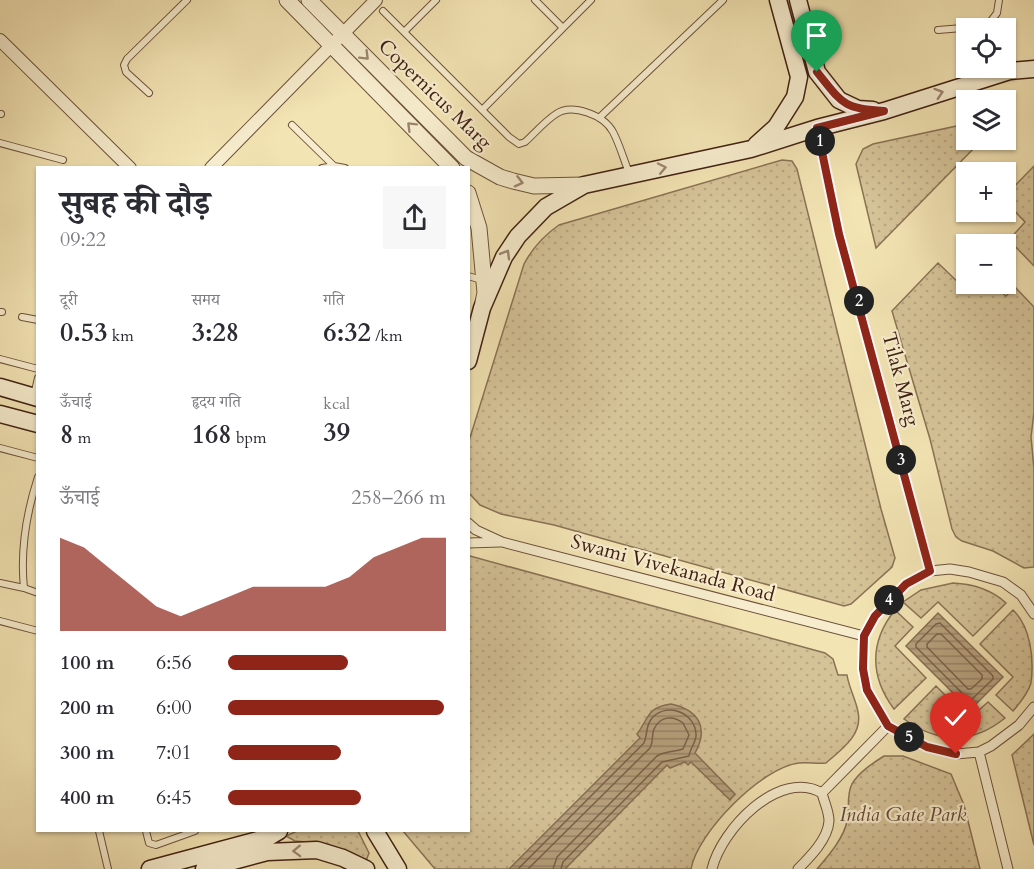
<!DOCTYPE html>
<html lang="hi">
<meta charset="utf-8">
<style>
body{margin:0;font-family:Cardo,"Noto Serif Devanagari",serif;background:#f7f7f7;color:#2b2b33;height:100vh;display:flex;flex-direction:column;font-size:22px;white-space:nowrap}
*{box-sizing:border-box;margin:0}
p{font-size:20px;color:#7c7c81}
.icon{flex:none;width:33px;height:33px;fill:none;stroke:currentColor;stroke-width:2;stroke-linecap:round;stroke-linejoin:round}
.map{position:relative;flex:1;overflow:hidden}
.drawer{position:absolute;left:36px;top:166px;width:434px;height:666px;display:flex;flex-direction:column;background:#fff;border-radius:0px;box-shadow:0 2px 4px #0004}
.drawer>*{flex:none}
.tools{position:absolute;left:956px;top:18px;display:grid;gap:12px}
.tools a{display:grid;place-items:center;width:60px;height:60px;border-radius:0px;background:#fff;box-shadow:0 2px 4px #0004;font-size:30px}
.pin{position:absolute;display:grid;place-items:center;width:51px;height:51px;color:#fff;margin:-62px -26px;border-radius:50% 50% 50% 0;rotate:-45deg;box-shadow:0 0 6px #0007}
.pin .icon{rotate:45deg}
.km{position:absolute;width:30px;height:30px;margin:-15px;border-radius:50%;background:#222;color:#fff;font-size:16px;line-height:30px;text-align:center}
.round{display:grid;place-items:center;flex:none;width:63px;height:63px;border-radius:0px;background:#f7f7f7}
.head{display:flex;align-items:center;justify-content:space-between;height:102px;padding:0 24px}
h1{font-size:33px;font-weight:700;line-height:45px}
.stats{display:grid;grid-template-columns:repeat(3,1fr);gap:9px;height:102px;padding:6px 24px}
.stats div{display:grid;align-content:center}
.stats b{font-size:26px;font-weight:700}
.stats small{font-size:16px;font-weight:400}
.stats p{font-size:16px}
.chart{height:168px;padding:12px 24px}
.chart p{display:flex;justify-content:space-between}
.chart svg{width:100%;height:108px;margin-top:6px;fill:#8f2418;opacity:.7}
ul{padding:0 24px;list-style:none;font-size:20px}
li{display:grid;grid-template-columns:96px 72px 1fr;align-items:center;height:45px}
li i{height:15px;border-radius:8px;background:#8f2418}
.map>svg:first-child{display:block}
</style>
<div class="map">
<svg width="1034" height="869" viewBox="0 0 1034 869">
<defs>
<pattern id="park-dots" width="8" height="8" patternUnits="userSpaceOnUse" patternTransform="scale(1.5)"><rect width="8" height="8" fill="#d5c398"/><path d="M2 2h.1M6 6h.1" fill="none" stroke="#b8a782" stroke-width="1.8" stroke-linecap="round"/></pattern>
<pattern id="water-rules" width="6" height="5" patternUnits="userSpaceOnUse" patternTransform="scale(1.5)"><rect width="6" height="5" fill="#b6a17d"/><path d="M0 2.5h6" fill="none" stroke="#958365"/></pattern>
</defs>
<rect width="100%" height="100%" fill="#f3e4b4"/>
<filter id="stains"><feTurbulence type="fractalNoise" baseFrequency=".00333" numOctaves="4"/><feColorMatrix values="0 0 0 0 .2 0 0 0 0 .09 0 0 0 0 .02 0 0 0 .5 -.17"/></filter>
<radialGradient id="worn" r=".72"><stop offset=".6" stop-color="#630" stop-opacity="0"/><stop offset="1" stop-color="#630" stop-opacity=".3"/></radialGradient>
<path fill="url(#park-dots)" stroke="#8a7255" stroke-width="1.5" d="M966,124V140H982L876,248L856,164L863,149L873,144Z
M782,160L792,161L797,169L881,509L895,558L892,567L851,604L844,606L554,525L501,514L480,505L468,492V444L524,264C533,247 543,236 559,225Z
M1034,166V266L1009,240L1025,222L1005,201V196Z
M938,263L962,286L966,283L992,284L1006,296L1015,287L1034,307V412L1031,437L1034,469V567L1024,568L993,551L962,541L956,537L952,529L930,439L892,311Z
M470,556L825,653L833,659L838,675H847C849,688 856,700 858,712C863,735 841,750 826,763C817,764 808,762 799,763C762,767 697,833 691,869H435L403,831H468V557Z
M953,583C974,584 991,589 1006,603L973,636L938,602L921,618L903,602L921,590Z
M895,610L913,627L895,646L926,678L894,709C870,677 869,642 895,610Z
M1013,610C1031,627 1034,659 1031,683C1028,693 1020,703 1013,711L996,695L1013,677L980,644Z
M936,686L969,719L988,702L1005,718C972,745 937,743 904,719Z
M1034,734V845L1012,755Z
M884,756H903L951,774L964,805L980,869H817C828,856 844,838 847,821C850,809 846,795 852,784C859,772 873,763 884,756Z
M297,831H358L369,853L366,861L327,844L295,841L286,836Z"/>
<path fill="url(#water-rules)" stroke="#876d52" stroke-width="1.5" d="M938,613L1003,677L970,710L906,646Z
M671,704C699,710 709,728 695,753L735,794L730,800L691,762L688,765L685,762L670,768L667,765L565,869H509L640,738L637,734C649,718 647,707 671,704Z"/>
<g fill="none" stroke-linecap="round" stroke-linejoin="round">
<path stroke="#7b6048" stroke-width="1.5" d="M940,623L993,676V679L971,700L968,699L916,647V644L936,624Z
M937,634H941L982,675V679L971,689H968L927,647V644Z
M518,869L644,743C648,734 645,725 653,717C668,702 695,713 696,734C697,741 690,748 689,756L662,762L563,862L561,869
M528,869L650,748C654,741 651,736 654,729C660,716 673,715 683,723L689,735L683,749C674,752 665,751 657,756L557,857L553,869"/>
<g stroke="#6d513a" stroke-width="8">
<path id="service" d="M535,0L563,28L591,0
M383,11L509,137L519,144L525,142C535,133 545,121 556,114C572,103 604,115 613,132C620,145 624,161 630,175
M938,30L987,26L997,13L999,0
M404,32L436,0
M149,93L126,72L124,65L127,59L187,0
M482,110L563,28
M0,114H1
M599,118L723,0
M292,125L334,166
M0,143L63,160
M322,168L334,166L345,168
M468,276L482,280
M0,312H2
M22,317L38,320
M0,359L38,369
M34,395L38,378
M0,448L38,458
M0,583L24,588C20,549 26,514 38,477
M24,588L38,593
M0,621L38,631
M99,831L108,869
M146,831L149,843L156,845L195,831"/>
</g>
<g stroke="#6d513a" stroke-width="11">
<path id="pedestrian" d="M817,128L839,234L930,571
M468,523L476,530L502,542L864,636
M468,543L500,542
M1034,614L1021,595L1003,582L969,572L950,569L930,571L906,584L875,616L864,636L863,669L867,690L888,726L927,747L956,754L979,752L991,746L1019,725L1034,707
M979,752L1008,869
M822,793L888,726
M712,869C721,830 779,768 822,793C824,802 829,811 829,821C828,839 810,857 798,869"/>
</g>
<g stroke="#6d513a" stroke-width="14">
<path id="minor" d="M0,40L130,168
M211,168L376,0"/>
</g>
<g stroke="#6d513a" stroke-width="17">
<path id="tertiary" d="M287,0L452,168
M309,0L466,158L500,177L513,181L534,186L584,185
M468,193L479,228L485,293L483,302"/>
</g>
<g stroke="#402012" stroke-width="19">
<path id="secondary" d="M798,0L817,72L839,100L858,109L873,110
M756,145L776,127L795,97L799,77L778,0
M468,361L482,308L504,257L518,236L546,207L584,185L751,149L817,128L884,111L1010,71L1034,69
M0,387L38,398
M0,414L38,424
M375,831L398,869
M150,869L269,837L279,831
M204,869L267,852L317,850L343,858L366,869"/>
</g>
<use href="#service" stroke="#f7edce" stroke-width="6"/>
<use href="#pedestrian" stroke="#f7edce" stroke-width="9"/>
<use href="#minor" stroke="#f7edce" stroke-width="12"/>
<use href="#tertiary" stroke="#f7edce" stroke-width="15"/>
<use href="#secondary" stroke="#f7edce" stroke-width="16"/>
</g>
<defs><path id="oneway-chevron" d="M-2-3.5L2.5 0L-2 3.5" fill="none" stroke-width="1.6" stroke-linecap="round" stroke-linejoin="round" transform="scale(1.5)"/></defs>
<g stroke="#9c8670">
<use href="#oneway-chevron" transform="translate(365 56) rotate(45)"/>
<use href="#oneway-chevron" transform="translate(939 93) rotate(-18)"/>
<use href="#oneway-chevron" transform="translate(411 126) rotate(-135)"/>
<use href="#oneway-chevron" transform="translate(662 168) rotate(-12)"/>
<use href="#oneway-chevron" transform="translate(519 182) rotate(14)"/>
<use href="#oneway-chevron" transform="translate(506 254) rotate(-60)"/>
<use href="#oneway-chevron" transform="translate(297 851) rotate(178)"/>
</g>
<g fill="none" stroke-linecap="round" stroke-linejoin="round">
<g stroke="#fff" stroke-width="12">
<path id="route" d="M817,72C842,103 843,109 884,111L817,128L839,234L930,571L906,584L875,616L864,636L863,669L867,690L888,726L927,747L956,754"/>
</g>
<use href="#route" stroke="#8f2418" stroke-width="8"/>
</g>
<g text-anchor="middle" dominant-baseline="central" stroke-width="4.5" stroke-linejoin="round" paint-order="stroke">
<g font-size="20" fill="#402012" stroke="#f7edce">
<text transform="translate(435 94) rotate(44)">Copernicus Marg</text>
<text transform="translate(901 379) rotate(75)">Tilak Marg</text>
<text transform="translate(673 568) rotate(15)">Swami Vivekanada Road</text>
</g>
<g font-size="20" font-style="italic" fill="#654934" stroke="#f7edce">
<text x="903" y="814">India Gate Park</text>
</g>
</g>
<rect width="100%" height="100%" filter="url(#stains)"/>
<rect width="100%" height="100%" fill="url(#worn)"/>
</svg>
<div class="tools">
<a><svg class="icon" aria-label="locate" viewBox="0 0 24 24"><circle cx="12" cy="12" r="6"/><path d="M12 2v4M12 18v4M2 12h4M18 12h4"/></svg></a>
<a><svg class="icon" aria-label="layers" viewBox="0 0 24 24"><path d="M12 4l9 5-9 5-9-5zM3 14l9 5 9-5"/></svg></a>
<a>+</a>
<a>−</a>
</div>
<div class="pin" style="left:817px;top:72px;background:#1e9e55"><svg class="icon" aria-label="arrive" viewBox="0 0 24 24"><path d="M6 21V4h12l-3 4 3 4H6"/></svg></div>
<div class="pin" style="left:956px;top:754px;background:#d93025"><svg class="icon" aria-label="check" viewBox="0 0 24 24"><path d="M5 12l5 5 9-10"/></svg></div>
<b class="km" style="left:820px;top:141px">1</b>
<b class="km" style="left:859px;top:301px">2</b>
<b class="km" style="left:901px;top:460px">3</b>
<b class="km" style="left:889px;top:600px">4</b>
<b class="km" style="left:909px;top:737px">5</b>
<section class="drawer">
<div class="head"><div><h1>सुबह की दौड़</h1><p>09:22</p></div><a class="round"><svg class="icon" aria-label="share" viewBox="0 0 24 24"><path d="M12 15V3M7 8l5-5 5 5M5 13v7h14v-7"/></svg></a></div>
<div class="stats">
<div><p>दूरी</p><b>0.53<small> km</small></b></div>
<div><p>समय</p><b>3:28</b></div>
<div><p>गति</p><b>6:32<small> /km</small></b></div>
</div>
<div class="stats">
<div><p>ऊँचाई</p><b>8<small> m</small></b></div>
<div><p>हृदय गति</p><b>168<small> bpm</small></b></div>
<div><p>kcal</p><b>39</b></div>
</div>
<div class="chart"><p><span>ऊँचाई</span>258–266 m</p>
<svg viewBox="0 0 160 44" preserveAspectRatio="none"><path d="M0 44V6L10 10L20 18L30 26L40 34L50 38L60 34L70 30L80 26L90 26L100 26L110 26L120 22L130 14L140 10L150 6L160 6V44z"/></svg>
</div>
<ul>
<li><b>100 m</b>6:56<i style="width:55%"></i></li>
<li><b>200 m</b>6:00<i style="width:99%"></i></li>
<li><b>300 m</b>7:01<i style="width:52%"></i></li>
<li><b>400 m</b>6:45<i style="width:61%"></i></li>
</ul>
</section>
</div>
